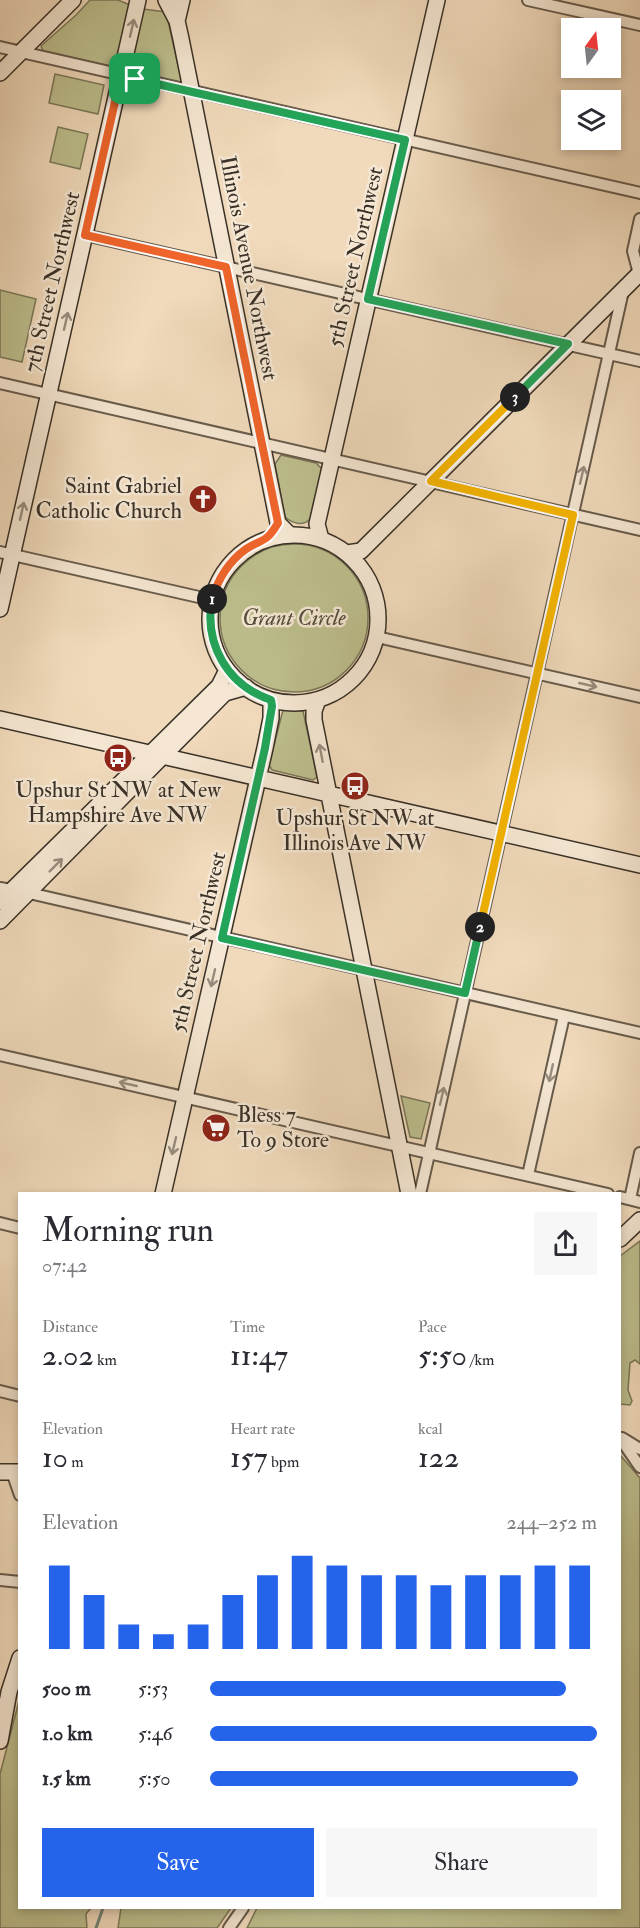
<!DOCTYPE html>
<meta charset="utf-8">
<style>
body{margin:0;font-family:"IM FELL Double Pica",serif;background:#f7f7f7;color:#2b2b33;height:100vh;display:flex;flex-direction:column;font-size:22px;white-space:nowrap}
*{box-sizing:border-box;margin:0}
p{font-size:20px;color:#7c7c81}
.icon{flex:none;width:33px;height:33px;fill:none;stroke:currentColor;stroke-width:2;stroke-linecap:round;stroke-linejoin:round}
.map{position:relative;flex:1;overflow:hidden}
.sheet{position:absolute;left:18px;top:1192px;width:603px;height:717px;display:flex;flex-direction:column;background:#fff;border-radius:0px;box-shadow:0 3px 9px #0003}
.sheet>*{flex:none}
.needle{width:39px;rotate:15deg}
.controls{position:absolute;left:561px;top:18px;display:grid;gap:12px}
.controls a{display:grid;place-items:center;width:60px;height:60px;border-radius:0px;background:#fff;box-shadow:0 3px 9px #0003;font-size:30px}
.pin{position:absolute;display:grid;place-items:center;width:51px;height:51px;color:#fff;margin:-26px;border-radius:12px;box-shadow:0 3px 9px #0006}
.km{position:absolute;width:30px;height:30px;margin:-15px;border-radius:50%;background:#222;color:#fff;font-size:16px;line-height:30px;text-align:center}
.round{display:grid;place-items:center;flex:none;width:63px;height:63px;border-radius:0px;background:#f7f7f7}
.head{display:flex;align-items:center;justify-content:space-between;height:102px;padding:0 24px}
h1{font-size:33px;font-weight:600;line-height:45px}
.figures{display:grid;grid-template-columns:repeat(3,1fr);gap:9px;height:102px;padding:6px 24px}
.figures div{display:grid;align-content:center}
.figures b{font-size:30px;font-weight:600}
.figures small{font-size:16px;font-weight:400}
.figures p{font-size:16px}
.chart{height:168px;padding:12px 24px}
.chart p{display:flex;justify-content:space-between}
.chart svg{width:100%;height:108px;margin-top:6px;stroke:#2563eb;stroke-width:6}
.cta{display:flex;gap:12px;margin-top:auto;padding:12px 24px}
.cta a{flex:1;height:69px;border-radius:0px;background:#2563eb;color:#fff;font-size:24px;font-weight:600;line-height:69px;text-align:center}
.cta a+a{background:#f7f7f7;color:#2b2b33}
ul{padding:0 24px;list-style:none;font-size:20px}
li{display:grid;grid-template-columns:96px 72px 1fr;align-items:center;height:45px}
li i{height:15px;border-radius:8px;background:#2563eb}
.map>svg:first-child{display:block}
</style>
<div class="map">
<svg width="640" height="1928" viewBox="0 0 640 1928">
<rect width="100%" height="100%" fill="#f0dabb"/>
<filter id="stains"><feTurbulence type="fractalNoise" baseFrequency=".00333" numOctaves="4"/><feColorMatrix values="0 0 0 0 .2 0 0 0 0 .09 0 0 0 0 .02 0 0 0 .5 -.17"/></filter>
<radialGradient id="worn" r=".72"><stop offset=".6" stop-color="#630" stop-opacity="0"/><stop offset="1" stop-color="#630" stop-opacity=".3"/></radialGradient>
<path fill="#bdbe8d" stroke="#7b785a" stroke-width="1.5" d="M90,0H118L130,5L118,68L43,51L41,46L76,15Z
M143,9L166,12L182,83L129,71Z
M55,74L104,85L98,114L49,103Z
M58,127L88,134L80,169L50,162Z
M0,290L36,299L22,362L0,357Z
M281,455L316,463L322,469L310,519C303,527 292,523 285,517L275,464Z
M220 618a74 74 0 1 1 148 0a74 74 0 1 1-148 0Z
M283,710L303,711L317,777L313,780L272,770L269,765Z
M401,1096L430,1103L421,1139L410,1137Z
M640,1241V1364L635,1360L630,1363L628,1390L632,1401L630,1405L620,1404V1256Z
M620,1455L640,1478V1928H247L257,1908H620Z
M19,1701L20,1908H91L86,1914L87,1928H0V1774Z
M121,1908H231L217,1928H118Z"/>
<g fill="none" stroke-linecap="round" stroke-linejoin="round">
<path stroke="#748476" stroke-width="3" d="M96,1928L103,1908"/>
<g stroke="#675b4c" stroke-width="14">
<path id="street" d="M528,0L640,25
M0,47L640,193
M85,235L640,361
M639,274L633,251L640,219
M0,383L640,530
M0,552L212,600
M377,637L640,697
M0,888L29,893L640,1033
M0,1055L608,1194
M528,1175L564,1016
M420,1194L623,291
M620,1197L640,1202
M630,1199L640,1153
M0,1223L20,1228
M0,1391L20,1396
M620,1438L640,1467
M622,1438L640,1449
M12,1472L20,1495
M0,1580L20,1582
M229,1928L243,1908"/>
</g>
<g stroke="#393127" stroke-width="18">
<path id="secondary" d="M166,0L177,21L181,39L278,523L290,535
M177,21L182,0
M0,73L73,0
M210 619a84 84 0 1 1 168 0a84 84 0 1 1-168 0Z
M321,539L317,524L437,0
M347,553L361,551L640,273
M0,609L138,0
M318,700L314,711V720L409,1194
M0,719L640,865
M0,902L219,686L227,670
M0,921L225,693L246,687
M163,1194L265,748L271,718V700
M620,1239L640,1220
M0,1472H20
M0,1741L9,1692L20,1658"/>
</g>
<use href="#street" stroke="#f5e7d3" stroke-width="10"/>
<use href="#secondary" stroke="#f5e7d3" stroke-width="15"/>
</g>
<defs><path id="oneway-shaft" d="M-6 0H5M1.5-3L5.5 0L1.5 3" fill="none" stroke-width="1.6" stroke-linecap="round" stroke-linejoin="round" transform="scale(1.5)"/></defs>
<g stroke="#978c7d">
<use href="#oneway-shaft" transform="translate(132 28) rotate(-77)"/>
<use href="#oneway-shaft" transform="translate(66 321) rotate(-77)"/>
<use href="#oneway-shaft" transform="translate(582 475) rotate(-77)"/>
<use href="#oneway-shaft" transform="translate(22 511) rotate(-77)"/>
<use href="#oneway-shaft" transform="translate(588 685) rotate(13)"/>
<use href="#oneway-shaft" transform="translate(321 753) rotate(-101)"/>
<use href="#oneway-shaft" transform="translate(56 865) rotate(-45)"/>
<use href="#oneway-shaft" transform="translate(213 978) rotate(103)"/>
<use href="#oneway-shaft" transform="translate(551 1073) rotate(102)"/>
<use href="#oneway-shaft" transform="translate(128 1084) rotate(-167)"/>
<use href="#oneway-shaft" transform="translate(442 1096) rotate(-77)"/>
<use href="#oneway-shaft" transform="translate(174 1146) rotate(103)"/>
</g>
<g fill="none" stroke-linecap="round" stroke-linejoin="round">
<g stroke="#fff" stroke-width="12">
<path id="split-1" d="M135,79L121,75L85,235L226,267L278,523C266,543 264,538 246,549C228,562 218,579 212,599"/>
</g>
<g stroke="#fff" stroke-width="12">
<path id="split-2" d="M212,599C204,644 227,685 271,700L272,706L265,748L222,938L465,993L480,927"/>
</g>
<g stroke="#fff" stroke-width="12">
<path id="split-3" d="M480,927L573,515L431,481L515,397"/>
</g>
<g stroke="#fff" stroke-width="12">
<path id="split-4" d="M135,79L405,140L368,299L568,344L515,397"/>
</g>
<use href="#split-1" stroke="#f0652b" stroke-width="8"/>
<use href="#split-2" stroke="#22a559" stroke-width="8"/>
<use href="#split-3" stroke="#f5b400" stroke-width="8"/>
<use href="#split-4" stroke="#22a559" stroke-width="8"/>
</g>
<defs>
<g id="church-disc" transform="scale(1.5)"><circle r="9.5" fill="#8f2418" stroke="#f5e7d3"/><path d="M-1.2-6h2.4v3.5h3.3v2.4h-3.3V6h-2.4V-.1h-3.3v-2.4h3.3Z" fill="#fff"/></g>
<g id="bus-disc" transform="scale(1.5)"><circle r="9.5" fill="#8f2418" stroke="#f5e7d3"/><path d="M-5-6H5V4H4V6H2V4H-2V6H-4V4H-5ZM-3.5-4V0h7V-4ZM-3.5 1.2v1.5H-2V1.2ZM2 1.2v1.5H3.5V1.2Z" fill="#fff"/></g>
<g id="supermarket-disc" transform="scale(1.5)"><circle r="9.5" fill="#8f2418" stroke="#f5e7d3"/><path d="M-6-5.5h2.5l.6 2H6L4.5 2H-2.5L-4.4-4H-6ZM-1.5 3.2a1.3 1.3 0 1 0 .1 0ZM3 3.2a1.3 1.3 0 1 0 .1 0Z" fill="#fff"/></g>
</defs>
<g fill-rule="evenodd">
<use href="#church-disc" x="203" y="499"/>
<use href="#bus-disc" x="118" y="758"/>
<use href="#bus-disc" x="355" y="786"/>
<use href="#supermarket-disc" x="216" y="1128"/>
</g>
<g text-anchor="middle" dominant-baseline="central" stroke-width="5" stroke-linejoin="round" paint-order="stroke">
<g font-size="22" fill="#393127" stroke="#f5e7d3">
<text transform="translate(355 257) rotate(-77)">5th Street Northwest</text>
<text transform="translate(249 268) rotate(79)">Illinois Avenue Northwest</text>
<text transform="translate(52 282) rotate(-77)">7th Street Northwest</text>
<text transform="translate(198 942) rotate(-77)">5th Street Northwest</text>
</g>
<g font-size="22" fill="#393127" stroke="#f5e7d3">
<text x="182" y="486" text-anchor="end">Saint Gabriel<tspan x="182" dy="25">Catholic Church</tspan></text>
<text x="118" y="790">Upshur St NW at New<tspan x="118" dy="25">Hampshire Ave NW</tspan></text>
<text x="355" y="818">Upshur St NW at<tspan x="355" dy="25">Illinois Ave NW</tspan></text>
<text x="237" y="1115" text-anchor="start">Bless 7<tspan x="237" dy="25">To 9 Store</tspan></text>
</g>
<g font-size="22" font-style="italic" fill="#534d3b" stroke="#f5e7d3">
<text x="294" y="618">Grant Circle</text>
</g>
</g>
<rect width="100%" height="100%" filter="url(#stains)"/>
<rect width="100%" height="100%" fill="url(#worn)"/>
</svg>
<div class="controls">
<a><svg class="needle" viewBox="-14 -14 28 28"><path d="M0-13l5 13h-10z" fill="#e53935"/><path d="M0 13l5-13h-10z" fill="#7c7c81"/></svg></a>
<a><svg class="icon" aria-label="layers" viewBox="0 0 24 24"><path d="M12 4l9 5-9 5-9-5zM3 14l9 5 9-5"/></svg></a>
</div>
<div class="pin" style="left:135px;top:79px;background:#1e9e55"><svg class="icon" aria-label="arrive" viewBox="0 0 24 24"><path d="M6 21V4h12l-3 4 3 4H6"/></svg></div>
<b class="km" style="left:212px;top:599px">1</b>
<b class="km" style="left:480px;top:927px">2</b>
<b class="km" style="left:515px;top:397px">3</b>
<section class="sheet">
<div class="head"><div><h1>Morning run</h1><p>07:42</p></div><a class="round"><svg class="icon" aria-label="share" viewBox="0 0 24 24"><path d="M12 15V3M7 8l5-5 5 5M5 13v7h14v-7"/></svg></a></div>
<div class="figures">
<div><p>Distance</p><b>2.02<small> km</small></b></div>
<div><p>Time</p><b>11:47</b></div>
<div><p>Pace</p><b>5:50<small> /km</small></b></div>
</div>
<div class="figures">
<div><p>Elevation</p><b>10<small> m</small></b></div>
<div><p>Heart rate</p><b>157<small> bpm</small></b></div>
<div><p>kcal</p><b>122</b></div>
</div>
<div class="chart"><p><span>Elevation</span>244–252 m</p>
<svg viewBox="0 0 160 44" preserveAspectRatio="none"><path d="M5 44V10M15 44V22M25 44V34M35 44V38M45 44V34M55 44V22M65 44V14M75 44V6M85 44V10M95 44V14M105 44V14M115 44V18M125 44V14M135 44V14M145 44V10M155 44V10"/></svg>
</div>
<ul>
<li><b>500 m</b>5:53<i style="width:92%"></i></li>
<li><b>1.0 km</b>5:46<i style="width:100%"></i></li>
<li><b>1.5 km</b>5:50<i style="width:95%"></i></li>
</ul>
<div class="cta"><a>Save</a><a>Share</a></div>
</section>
</div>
